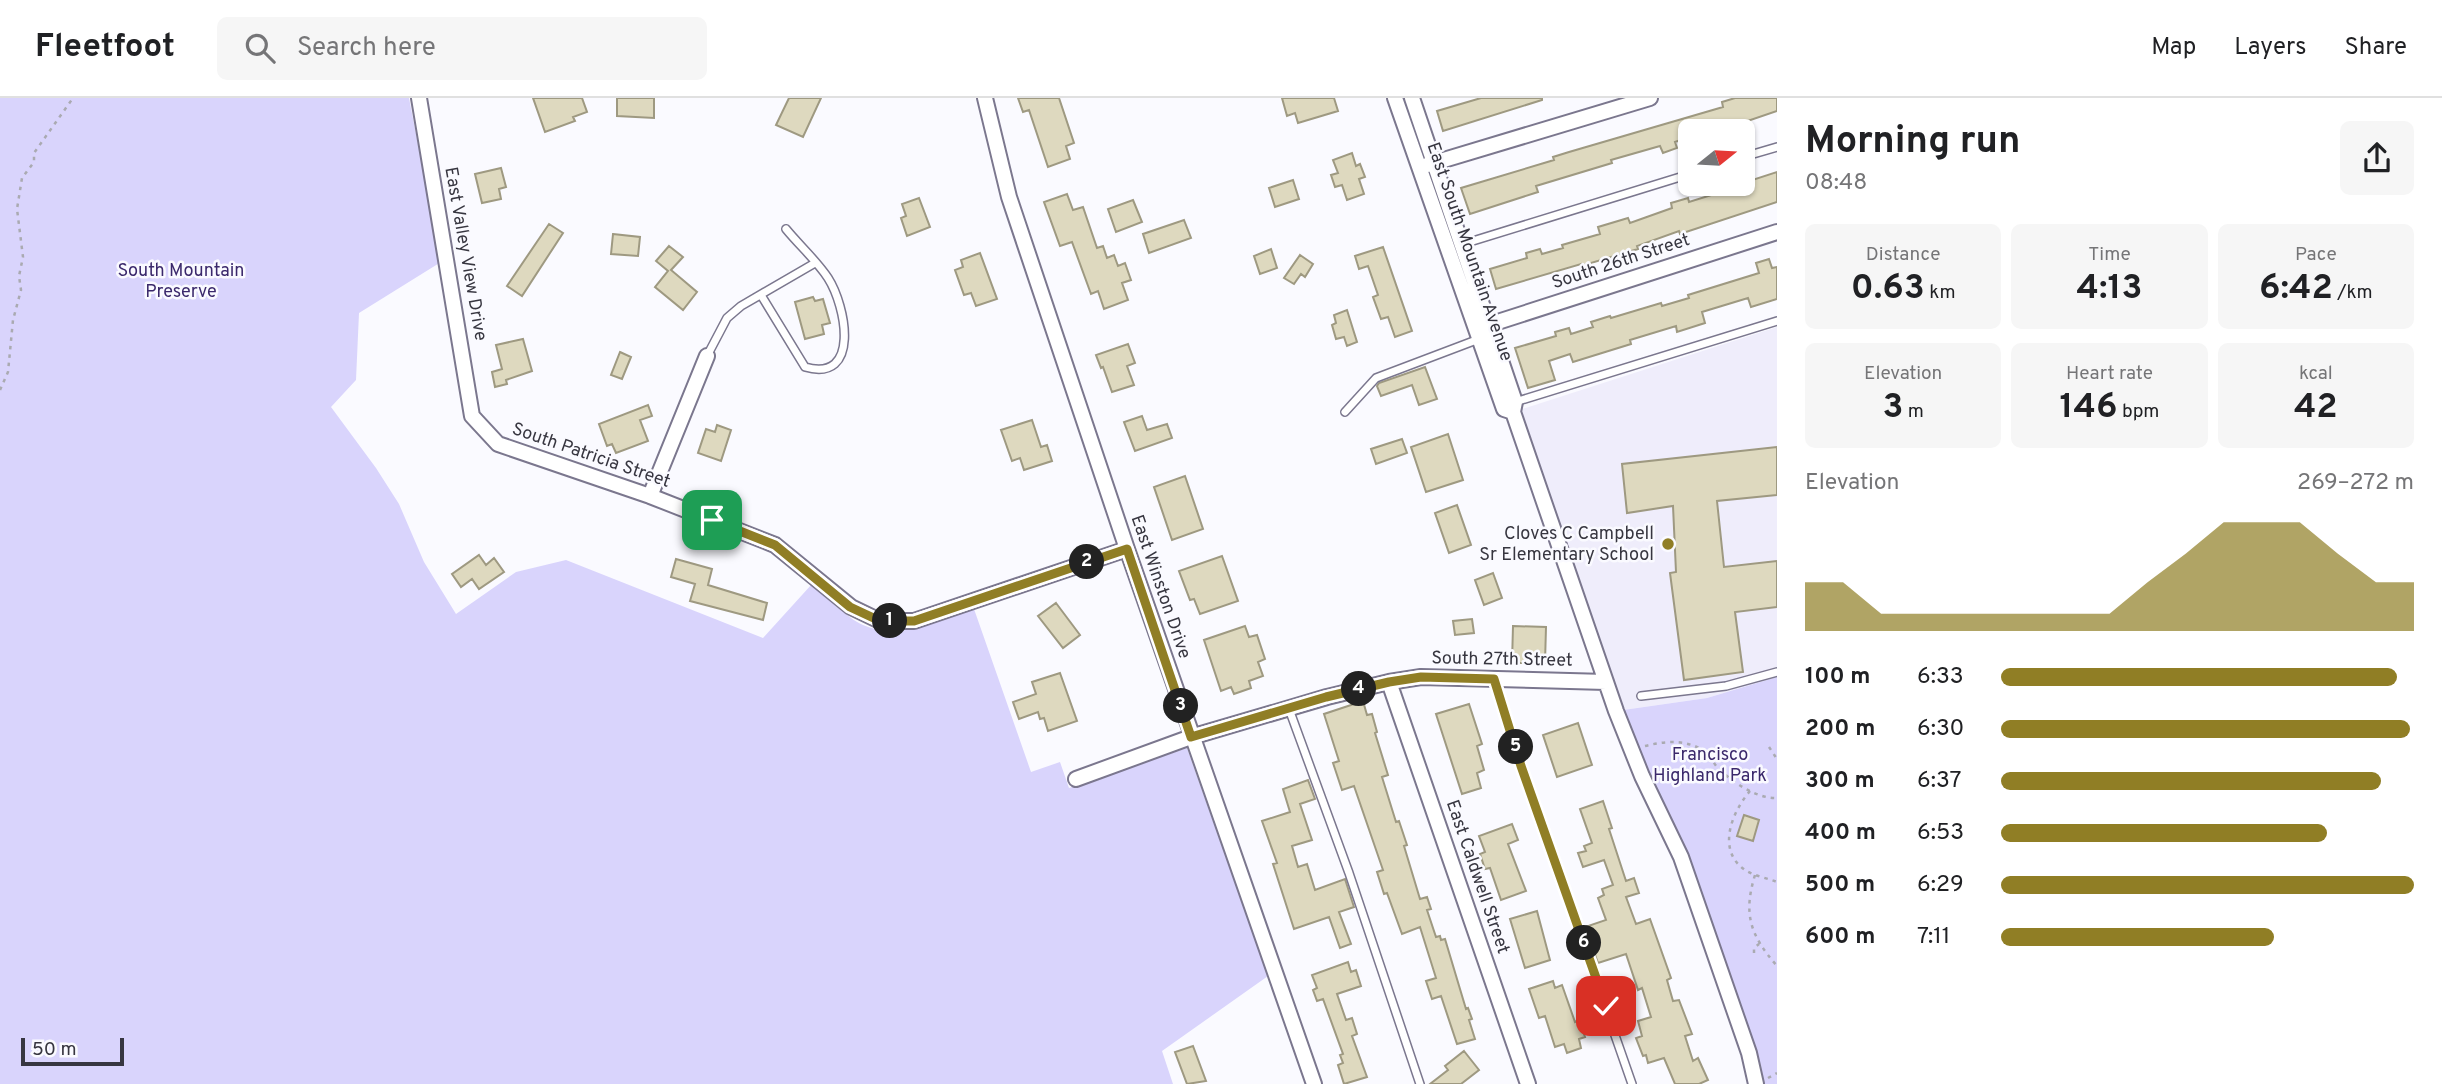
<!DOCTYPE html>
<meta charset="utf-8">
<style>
body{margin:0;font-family:Overpass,sans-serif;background:#f6f6f6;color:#202124;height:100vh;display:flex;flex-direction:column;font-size:26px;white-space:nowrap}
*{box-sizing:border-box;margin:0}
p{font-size:23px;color:#757577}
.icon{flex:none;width:38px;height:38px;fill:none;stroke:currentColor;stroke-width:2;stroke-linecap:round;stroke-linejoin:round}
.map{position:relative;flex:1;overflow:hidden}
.drawer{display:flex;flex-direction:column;background:#fff;width:665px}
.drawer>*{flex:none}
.needle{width:46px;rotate:72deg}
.buttons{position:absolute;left:1678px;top:21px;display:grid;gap:14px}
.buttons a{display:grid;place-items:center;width:77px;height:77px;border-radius:10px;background:#fff;box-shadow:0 2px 5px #0004;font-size:35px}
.scale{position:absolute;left:21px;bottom:18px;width:103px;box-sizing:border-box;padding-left:7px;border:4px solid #373640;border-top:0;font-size:19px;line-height:24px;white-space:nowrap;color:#373640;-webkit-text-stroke:5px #fafaff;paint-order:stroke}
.pin{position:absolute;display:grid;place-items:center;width:60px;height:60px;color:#fff;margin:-30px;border-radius:14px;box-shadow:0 4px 10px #0006}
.km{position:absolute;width:35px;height:35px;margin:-18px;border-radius:50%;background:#222;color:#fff;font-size:19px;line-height:35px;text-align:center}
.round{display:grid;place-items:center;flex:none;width:74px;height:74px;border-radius:10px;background:#f6f6f6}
.overview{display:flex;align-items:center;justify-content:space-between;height:119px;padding:0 28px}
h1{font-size:38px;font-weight:700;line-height:52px}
.metrics{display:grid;grid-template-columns:repeat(3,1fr);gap:10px;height:119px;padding:7px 28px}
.metrics div{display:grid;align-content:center;border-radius:10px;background:#f6f6f6;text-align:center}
.metrics b{font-size:35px;font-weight:700}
.metrics small{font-size:19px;font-weight:400}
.metrics p{font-size:19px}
.chart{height:196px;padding:14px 28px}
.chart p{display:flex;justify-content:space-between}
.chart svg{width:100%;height:126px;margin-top:7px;fill:#907e25;opacity:.7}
ul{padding:0 28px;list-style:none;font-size:23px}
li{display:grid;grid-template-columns:112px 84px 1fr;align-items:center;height:52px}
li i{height:18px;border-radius:9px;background:#907e25}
header{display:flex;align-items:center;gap:42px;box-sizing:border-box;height:98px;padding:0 35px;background:#fff;border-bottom:2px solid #e0e0e0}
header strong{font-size:33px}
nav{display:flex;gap:38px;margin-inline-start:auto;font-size:24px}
.search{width:490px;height:63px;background:#f6f6f6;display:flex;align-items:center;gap:18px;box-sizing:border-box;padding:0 24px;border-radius:10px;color:#757577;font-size:26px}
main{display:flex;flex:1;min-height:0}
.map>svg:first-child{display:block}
</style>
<header>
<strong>Fleetfoot</strong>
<div class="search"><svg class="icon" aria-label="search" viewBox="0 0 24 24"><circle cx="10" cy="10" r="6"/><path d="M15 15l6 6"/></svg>Search here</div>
<nav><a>Map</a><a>Layers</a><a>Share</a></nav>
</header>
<main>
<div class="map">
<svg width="1777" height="986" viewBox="0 0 1777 986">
<rect width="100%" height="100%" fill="#fafaff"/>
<path fill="#efedfb" d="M1777,229V579L1707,600L1616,613L1513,314Z"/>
<path fill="#d9d4fc" d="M0,0H409L441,164L359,215L356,282L331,309L376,370L399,406L424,464L456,516L516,474L566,462L763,540L812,486C826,498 847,520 863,527C900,543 939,523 974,511L1031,674L1060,664L1069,690L1187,650L1268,878L1162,953L1173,986H0Z
M1777,579V986H1756L1721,877L1616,613L1707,600Z"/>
<path fill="#ded9bf" stroke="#9e9981" stroke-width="2" d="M533,0H582L587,14L573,19L575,23L545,34Z
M617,0H654V20L617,18Z
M789,0H821L803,39L776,27Z
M1018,0H1059L1074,45L1066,48L1070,61L1048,69L1029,12L1023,14Z
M1282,0H1334L1338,13L1298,25L1295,15L1287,18Z
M1481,0H1542V2L1443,33L1437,13Z
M1735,0H1777V13L1730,29L1729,27L1709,33H1690V39L1675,44L1677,50L1663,55L1660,48L1611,62L1612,65L1536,88L1538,94L1470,116L1461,90L1554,62L1553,59L1569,54L1723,9L1722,4Z
M1352,55L1356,68L1360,66L1365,79L1359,81L1364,96L1347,102L1342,87L1335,89L1331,77L1338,75L1333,62Z
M501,70L506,89L499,91L501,101L482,105L475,76Z
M1777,74V104L1680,136L1679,133L1637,148L1638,151L1581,168V166L1496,191L1490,171L1527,160L1526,155L1540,151L1542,156L1563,150L1562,147L1600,136L1598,129L1628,120L1630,125L1672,110L1671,105L1688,100L1689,104L1747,86L1746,84Z
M1293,82L1299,101L1275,109L1269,90Z
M1067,96L1073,112L1083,109L1097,150L1103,148L1107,160L1114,157L1118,168L1125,165L1131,182L1122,185L1128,202L1104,211L1098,193L1091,196L1072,144L1060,148L1044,104Z
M919,100L930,129L907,138L901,120L906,118L902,106Z
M1133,102L1142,124L1116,134L1108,111Z
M1184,122L1191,140L1149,155L1143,136Z
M549,126L563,135L522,198L507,188Z
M613,136L640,139L638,158L611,156Z
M669,148L683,159L671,172L697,194L683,212L655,189L668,173L656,163Z
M1383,149L1412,233L1395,239L1388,219L1381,221L1373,199L1378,197L1368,168L1359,171L1355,158Z
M1271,151L1277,170L1260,176L1254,158Z
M980,155L997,201L976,208L971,195L964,197L955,172L963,169L961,162Z
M1300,157L1313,166L1305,179L1301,176L1294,186L1284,180Z
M1769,161L1772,170L1777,169V201L1751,209L1748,200L1702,214L1705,225L1677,234L1676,228L1630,242L1631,246L1573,264L1570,256L1549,263L1555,282L1528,290L1515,250L1556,238L1555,234L1569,230L1571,236L1593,229L1591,224L1610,218L1611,220L1661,205L1662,208L1689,200L1688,197L1759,175L1756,165Z
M813,199L815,203L823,201L830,225L822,227L824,236L805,241L795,204Z
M1347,212L1357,244L1347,248L1344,239L1336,241L1332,227L1336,225L1334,217Z
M523,241L532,273L506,282L507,286L495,289L492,274L502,271L496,247Z
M1128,246L1135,265L1127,268L1134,287L1112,294L1103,269L1101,270L1096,257Z
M620,254L631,259L622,281L611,277Z
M1425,269L1437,301L1419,307L1412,287L1381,298L1377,288L1379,285Z
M648,307L652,318L640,322L648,343L616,355L612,346L607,348L599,326Z
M1142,318L1147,332L1167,326L1172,340L1135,353L1124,324Z
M1032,322L1041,349L1047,347L1052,363L1024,372L1020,360L1012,363L1001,332Z
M717,327L731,332L721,363L698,355L706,331L715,334Z
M1448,336L1463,382L1426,394L1411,349Z
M1402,341L1407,355L1376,366L1371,351Z
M1777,349V397L1717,403L1724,469L1777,463V509L1735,514L1743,574L1684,582L1670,475L1676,474L1673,408L1627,415L1622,366Z
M1185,378L1203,431L1172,442L1154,389Z
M1457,407L1471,447L1449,455L1435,415Z
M479,457L486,467L494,460L504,474L479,491L472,481L461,489L452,476Z
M1222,458L1238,503L1200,516L1194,501L1190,502L1179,473Z
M676,461L712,471L708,487L767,505L763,522L690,503L695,486L671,479Z
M1493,475L1502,500L1484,507L1475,482Z
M1056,505L1080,537L1063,550L1038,518Z
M1472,521L1474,535L1455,537L1453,523Z
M1245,528L1249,539L1257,537L1265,561L1258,564L1263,578L1249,583L1251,590L1234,596L1231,589L1221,593L1204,542Z
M1513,528L1546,529L1545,565H1512Z
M1060,575L1077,623L1048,633L1044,620L1040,621L1038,614L1019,621L1013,604L1036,596L1032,584Z
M1363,603L1367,617L1372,616L1377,634L1375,635L1388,677L1382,679L1396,724L1399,723L1407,747L1404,748L1420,801L1427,799L1431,811L1427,812L1436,839L1440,838L1441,842L1445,841L1466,911L1468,910L1472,921L1469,922L1475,941L1457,946L1441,898L1432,901L1426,883L1436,880L1420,829L1402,836L1387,795L1384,796L1377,774L1383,772L1354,688L1342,692L1333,665L1339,663L1324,616Z
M1469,606L1482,646L1477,648L1484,672L1477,675L1481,690L1462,696L1436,616Z
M1578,625L1592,667L1557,679L1543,637Z
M1308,682L1315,701L1300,706L1312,742L1292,748L1298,769L1307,766L1315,792L1345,781L1354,809L1339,814L1351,846L1340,850L1329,819L1294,831L1273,766L1277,765L1262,723L1290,714L1283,691Z
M1603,703L1612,730L1609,731L1626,783L1634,780L1639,795L1626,799L1636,826L1650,821L1671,880L1667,882L1673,903L1679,902L1692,936L1685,938L1693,963L1698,960L1708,982L1699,986H1675L1664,960L1648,965L1646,957L1643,958L1636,940L1642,938L1638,923L1651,919L1642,890L1638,892L1626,856L1598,865L1585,829L1606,822L1598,800L1604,797L1602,791L1613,787L1604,762L1583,769L1578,755L1586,753L1584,748L1592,745L1580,711Z
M1744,717L1759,722L1753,743L1737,738Z
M1512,726L1518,742L1508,746L1526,793L1501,802L1490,770L1485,771L1480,756L1485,754L1479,738Z
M1537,813L1550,862L1525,870L1510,821Z
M1348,864L1351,874L1356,872L1361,888L1337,896L1346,922L1352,920L1357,936L1352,938L1367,979L1344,986L1338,967L1343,965L1340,957L1343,956L1323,901L1317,903L1313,892L1317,890L1312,877Z
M1553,883L1555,890L1562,887L1575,924L1579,922L1585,939L1579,941L1581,950L1567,955L1564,946L1555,949L1545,918L1539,920L1529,891Z
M1193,948L1206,983L1187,986L1175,954Z
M1464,953L1479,972L1461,986H1430L1448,972L1445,968Z"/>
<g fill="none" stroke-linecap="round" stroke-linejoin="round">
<g stroke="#7b778e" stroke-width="10">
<path id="service" d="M1743,59L1777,49
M1463,146L1690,76
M761,197L805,269C861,285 846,208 828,180C817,163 799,147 786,131
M707,258L727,220L741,208L815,165
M1515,304L1777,223
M1345,314L1376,280L1479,241
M1495,581L1521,668L1632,986
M1641,598L1726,588L1777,574
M1289,611L1349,775L1420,986"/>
</g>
<g stroke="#7b778e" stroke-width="18">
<path id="minor" d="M419,0L472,318L498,346L650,398L775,447L851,509L880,523H914L1127,451
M985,0L1009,99L1127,451L1314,986
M1395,0L1504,311L1513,314
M1412,0L1515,304L1513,314L1616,613L1642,678L1681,759L1749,955L1756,986
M1427,67L1650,0
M1482,229L1777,134
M650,398L707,258
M1389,584L1528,986
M1076,681L1191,639L1327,599L1389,584L1421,579L1606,584"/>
</g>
<path stroke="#aaaab1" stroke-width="2.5" stroke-dasharray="3.5 5" stroke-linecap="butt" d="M0,292L8,274L13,222L21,192L19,178L23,159L17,111L22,80L34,64V55L73,0
M1645,648C1665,643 1686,641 1704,653C1710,657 1713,665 1718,670C1732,684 1757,701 1777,700
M1769,649L1777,661
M1750,693C1732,714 1716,752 1745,772C1754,778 1767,780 1777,784
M1755,777C1743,816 1750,837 1777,868
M1754,855V850L1759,846
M1768,980L1777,975"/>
<use href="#service" stroke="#fff" stroke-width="7"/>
<use href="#minor" stroke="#fff" stroke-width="14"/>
</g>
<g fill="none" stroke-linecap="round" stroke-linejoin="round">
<g stroke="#fff" stroke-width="14">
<path id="route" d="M712,422L775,447L850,509L880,523H914L1127,451L1191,639L1326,599L1389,584L1421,579L1494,581L1521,668L1606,908"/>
</g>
<use href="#route" stroke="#907e25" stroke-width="9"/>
</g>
<circle fill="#907e25" stroke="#fafaff" stroke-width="2.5" cx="1668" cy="446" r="7"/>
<g text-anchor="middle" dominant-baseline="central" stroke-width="5" stroke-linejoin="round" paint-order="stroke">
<g font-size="18" fill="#373640" stroke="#fafaff">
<text transform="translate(1469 154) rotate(71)">East South Mountain Avenue</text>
<text transform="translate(465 156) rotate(80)">East Valley View Drive</text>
<text transform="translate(1621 164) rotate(-18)">South 26th Street</text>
<text transform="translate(591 358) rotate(19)">South Patricia Street</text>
<text transform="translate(1160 489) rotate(71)">East Winston Drive</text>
<text transform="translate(1502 562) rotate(1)">South 27th Street</text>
<text transform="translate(1477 779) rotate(71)">East Caldwell Street</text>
</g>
<g font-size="18" fill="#3b296c" stroke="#fafaff">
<text x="181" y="173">South Mountain<tspan x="181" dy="21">Preserve</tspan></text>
<text x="1710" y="657">Francisco<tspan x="1710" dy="21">Highland Park</tspan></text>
</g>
<g font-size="18" fill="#373640" stroke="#fafaff" text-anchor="end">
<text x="1654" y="436">Cloves C Campbell<tspan x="1654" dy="21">Sr Elementary School</tspan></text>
</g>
</g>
</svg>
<div class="buttons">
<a><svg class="needle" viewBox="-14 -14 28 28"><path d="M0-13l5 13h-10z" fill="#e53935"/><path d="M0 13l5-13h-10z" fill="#757577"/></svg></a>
</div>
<div class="scale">50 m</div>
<div class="pin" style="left:712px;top:422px;background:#1e9e55"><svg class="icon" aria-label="arrive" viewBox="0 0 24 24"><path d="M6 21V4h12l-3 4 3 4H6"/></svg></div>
<div class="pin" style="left:1606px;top:908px;background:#d93025"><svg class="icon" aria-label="check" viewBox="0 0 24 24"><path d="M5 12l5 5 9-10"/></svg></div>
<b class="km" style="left:890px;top:523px">1</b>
<b class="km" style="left:1087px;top:464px">2</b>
<b class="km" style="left:1181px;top:608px">3</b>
<b class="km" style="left:1359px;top:591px">4</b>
<b class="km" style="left:1516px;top:649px">5</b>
<b class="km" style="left:1584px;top:845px">6</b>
</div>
<section class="drawer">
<div class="overview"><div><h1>Morning run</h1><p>08:48</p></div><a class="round"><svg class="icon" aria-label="share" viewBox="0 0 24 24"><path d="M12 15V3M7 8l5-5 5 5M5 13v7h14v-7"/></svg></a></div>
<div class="metrics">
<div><p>Distance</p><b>0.63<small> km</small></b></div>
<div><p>Time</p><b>4:13</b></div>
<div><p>Pace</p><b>6:42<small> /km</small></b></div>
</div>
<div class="metrics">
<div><p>Elevation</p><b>3<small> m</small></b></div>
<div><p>Heart rate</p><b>146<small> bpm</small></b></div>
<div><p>kcal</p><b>42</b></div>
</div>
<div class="chart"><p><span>Elevation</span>269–272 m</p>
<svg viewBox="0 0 160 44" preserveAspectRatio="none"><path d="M0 44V27L10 27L20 38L30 38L40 38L50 38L60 38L70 38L80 38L90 27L100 17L110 6L120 6L130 6L140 17L150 27L160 27V44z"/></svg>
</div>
<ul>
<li><b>100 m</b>6:33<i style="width:96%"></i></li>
<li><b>200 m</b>6:30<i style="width:99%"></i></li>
<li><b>300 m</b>6:37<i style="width:92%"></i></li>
<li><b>400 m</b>6:53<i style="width:79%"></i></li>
<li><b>500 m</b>6:29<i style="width:100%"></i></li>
<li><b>600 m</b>7:11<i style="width:66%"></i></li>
</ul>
</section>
</main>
